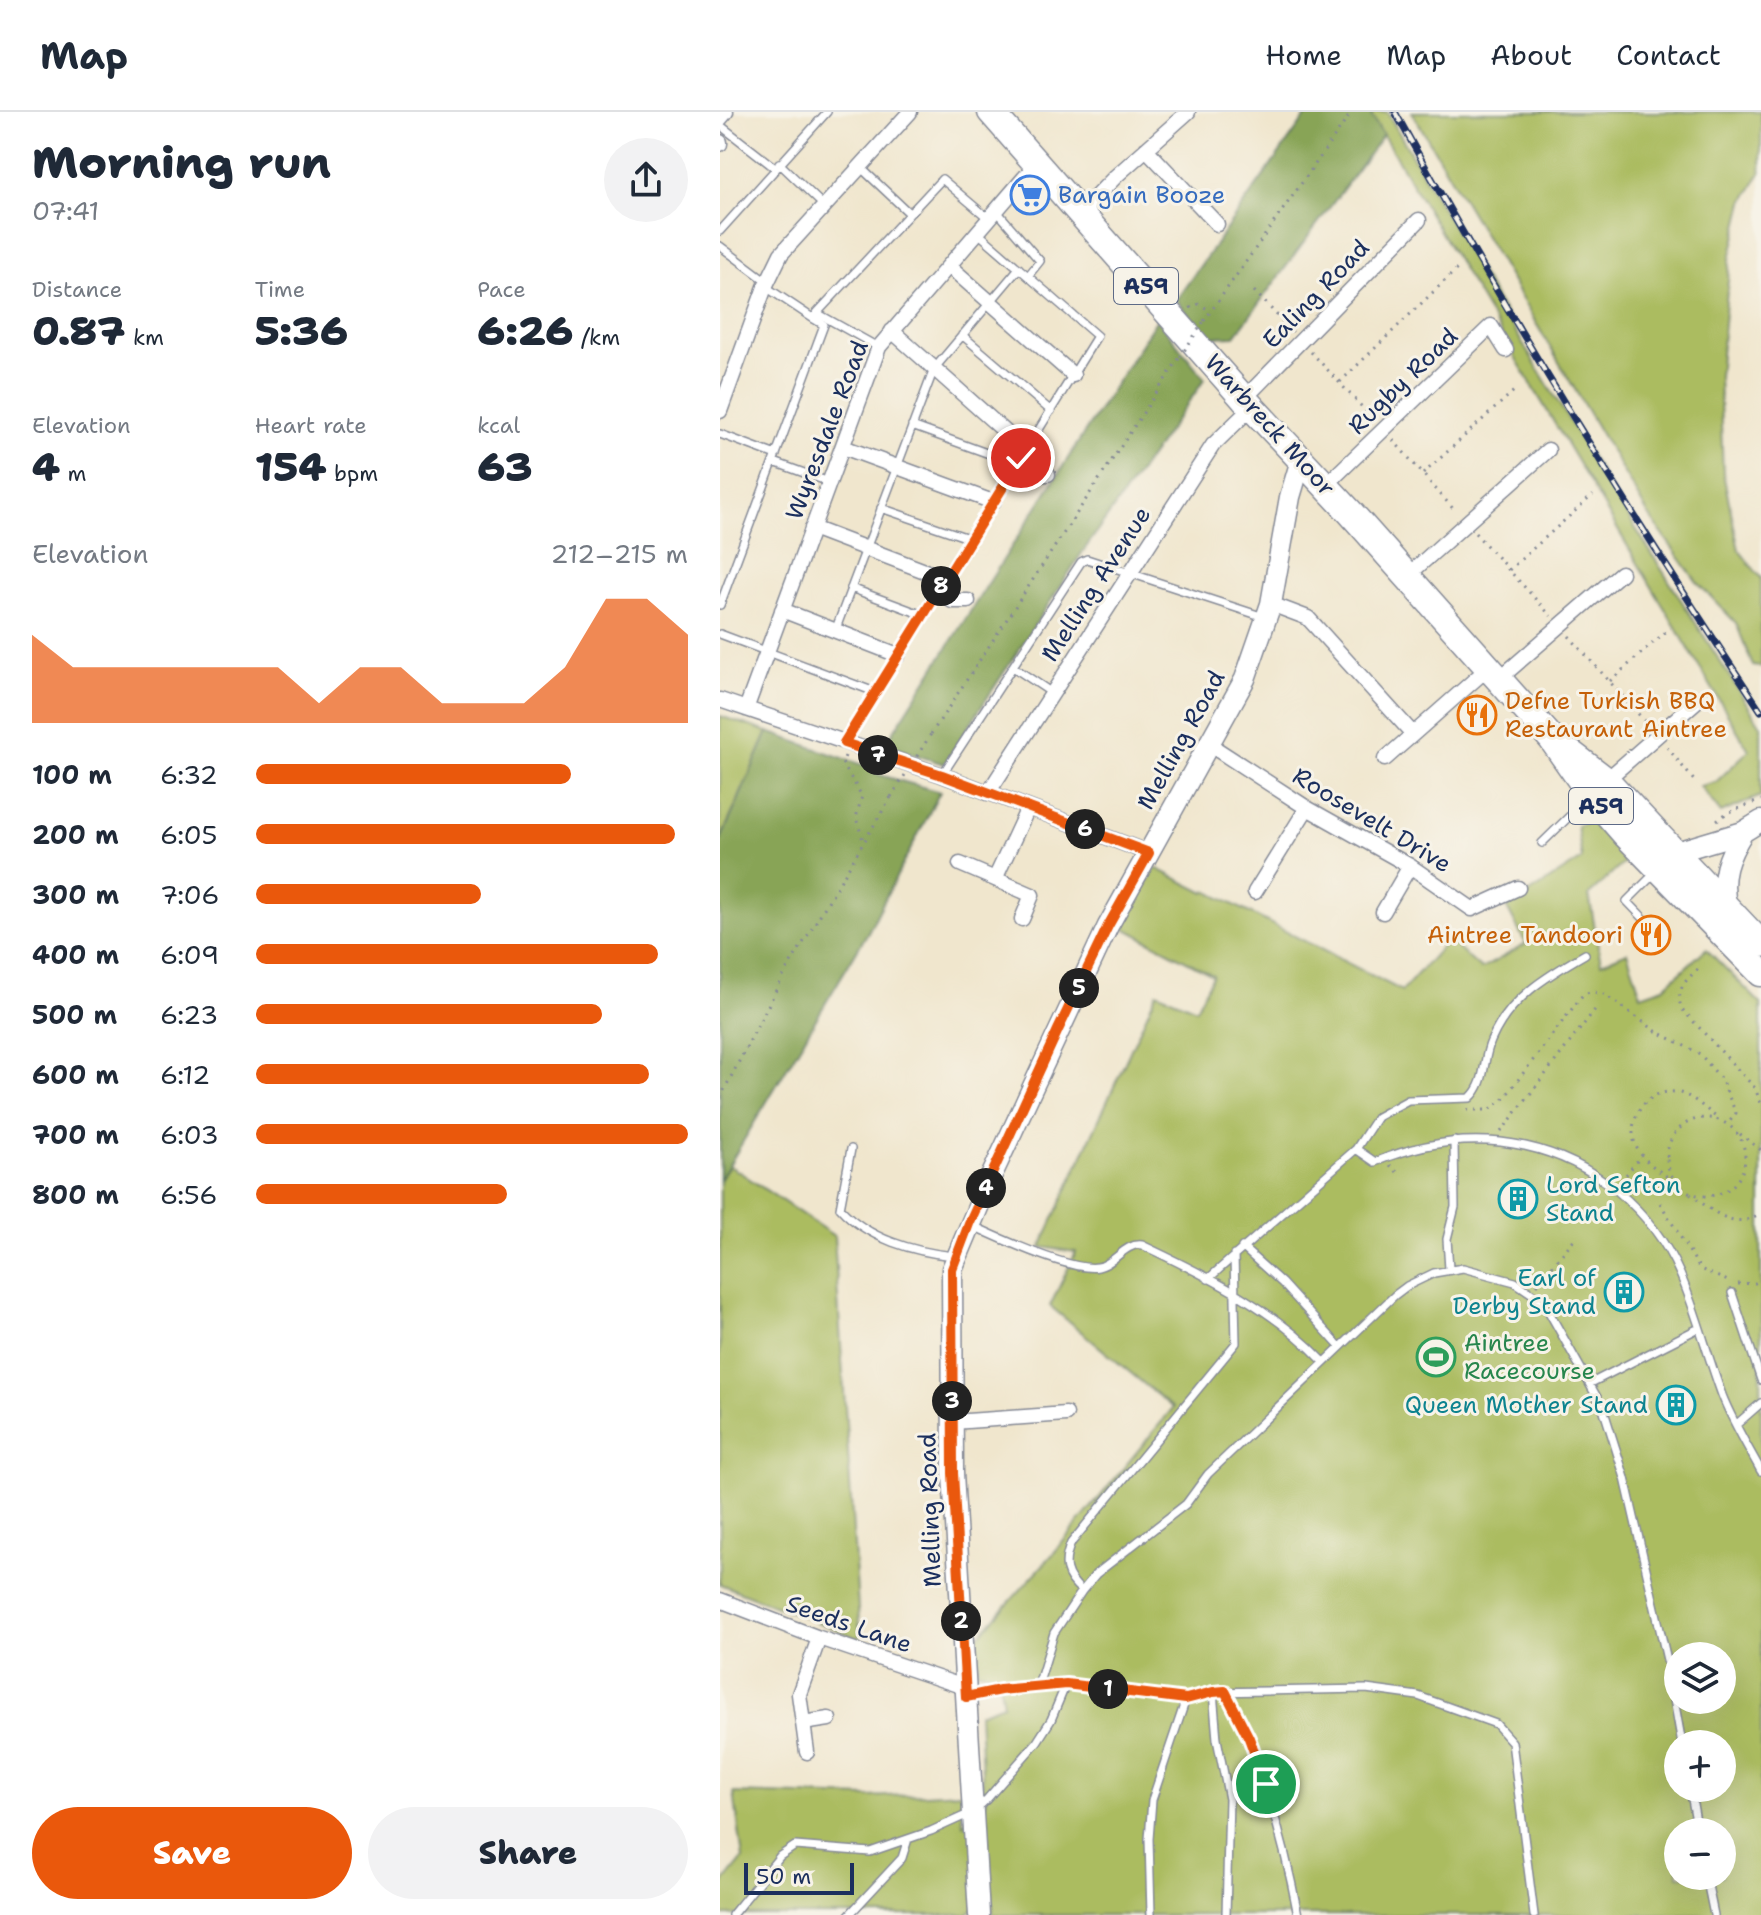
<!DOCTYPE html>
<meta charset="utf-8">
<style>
body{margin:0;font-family:"Shantell Sans",sans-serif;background:#f2f2f3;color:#1f2937;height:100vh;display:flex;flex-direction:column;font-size:30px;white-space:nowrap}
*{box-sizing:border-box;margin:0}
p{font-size:26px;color:#747a83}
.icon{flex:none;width:44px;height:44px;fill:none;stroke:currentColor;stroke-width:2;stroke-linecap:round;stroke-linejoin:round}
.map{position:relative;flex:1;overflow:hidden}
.side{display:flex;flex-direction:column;background:#fff;width:720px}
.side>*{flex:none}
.tools{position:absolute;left:944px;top:1530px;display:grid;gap:16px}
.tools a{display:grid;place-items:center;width:72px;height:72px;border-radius:50%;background:#fff;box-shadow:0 8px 32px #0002;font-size:40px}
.scale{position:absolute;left:24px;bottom:20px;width:110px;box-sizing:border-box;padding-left:8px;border:4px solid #1b2f5e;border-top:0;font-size:22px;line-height:28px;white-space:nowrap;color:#1b2f5e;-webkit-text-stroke:6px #f7f3e8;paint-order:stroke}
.pin{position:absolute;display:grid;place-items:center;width:68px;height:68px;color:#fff;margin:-34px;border:4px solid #fff;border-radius:50%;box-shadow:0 2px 8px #0007}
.km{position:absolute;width:40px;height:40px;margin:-20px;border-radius:50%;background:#222;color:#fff;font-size:22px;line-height:40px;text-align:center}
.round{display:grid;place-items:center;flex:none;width:84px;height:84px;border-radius:42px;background:#f2f2f3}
.summary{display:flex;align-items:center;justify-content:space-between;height:136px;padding:0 32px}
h1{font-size:44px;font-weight:800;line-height:60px}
.stats{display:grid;grid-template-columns:repeat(3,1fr);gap:12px;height:136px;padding:8px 32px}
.stats div{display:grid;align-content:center}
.stats b{font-size:40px;font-weight:800}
.stats small{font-size:22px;font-weight:400}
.stats p{font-size:22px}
.chart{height:224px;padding:16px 32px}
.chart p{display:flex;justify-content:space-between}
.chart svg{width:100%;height:144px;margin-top:8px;fill:#ea580c;opacity:.7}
.primary-button{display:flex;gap:16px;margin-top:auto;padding:16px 32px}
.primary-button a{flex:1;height:92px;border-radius:48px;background:#ea580c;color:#fff;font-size:32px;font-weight:800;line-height:92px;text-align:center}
.primary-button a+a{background:#f2f2f3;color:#1f2937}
ul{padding:0 32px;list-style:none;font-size:26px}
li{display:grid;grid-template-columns:128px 96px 1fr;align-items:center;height:60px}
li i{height:20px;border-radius:10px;background:#ea580c}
header{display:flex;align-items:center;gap:48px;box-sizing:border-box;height:112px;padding:0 40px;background:#fff;border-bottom:2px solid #e0e1e3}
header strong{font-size:38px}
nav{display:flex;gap:44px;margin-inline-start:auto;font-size:28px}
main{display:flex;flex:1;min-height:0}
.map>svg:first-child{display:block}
</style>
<header>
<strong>Map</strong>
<nav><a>Home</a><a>Map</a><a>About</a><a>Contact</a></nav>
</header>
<main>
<section class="side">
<div class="summary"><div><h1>Morning run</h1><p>07:41</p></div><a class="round"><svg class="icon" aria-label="share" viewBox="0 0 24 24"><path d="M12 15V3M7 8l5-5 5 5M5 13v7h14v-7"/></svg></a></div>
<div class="stats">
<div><p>Distance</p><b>0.87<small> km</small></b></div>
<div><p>Time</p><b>5:36</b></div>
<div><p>Pace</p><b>6:26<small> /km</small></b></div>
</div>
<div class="stats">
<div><p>Elevation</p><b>4<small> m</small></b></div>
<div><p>Heart rate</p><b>154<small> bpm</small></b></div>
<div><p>kcal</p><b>63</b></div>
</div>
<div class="chart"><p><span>Elevation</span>212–215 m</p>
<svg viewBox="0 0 160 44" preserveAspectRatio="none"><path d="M0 44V17L10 27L20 27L30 27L40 27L50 27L60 27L70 38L80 27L90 27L100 38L110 38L120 38L130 27L140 6L150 6L160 17V44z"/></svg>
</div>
<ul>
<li><b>100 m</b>6:32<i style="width:73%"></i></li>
<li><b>200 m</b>6:05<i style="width:97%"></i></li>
<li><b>300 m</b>7:06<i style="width:52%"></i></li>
<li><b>400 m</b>6:09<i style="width:93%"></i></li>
<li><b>500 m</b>6:23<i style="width:80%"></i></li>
<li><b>600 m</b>6:12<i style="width:91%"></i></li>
<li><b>700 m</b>6:03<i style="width:100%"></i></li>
<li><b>800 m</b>6:56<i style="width:58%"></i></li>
</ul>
<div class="primary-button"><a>Save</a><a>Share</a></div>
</section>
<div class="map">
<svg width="1041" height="1803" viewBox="0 0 1041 1803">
<rect width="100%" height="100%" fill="#f7f3e8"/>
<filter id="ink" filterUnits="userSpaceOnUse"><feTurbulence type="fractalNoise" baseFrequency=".0125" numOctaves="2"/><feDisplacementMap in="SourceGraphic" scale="16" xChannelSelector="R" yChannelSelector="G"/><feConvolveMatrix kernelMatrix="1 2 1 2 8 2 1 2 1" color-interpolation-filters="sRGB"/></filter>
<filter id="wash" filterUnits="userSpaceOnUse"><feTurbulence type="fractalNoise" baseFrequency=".006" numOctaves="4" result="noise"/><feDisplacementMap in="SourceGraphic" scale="32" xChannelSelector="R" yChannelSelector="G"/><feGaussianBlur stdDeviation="1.8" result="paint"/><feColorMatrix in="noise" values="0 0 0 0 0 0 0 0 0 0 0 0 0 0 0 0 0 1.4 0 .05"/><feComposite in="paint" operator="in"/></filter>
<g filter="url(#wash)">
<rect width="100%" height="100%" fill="#f0e6cd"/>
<path fill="#abbc60" stroke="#63765f" stroke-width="2" fill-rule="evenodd" d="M653,0H667L747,139L885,368L1041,614V684L1001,701L980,674L996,670L1029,638L651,3Z
M692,0H1041V60L1024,90L1010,147L999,264L1003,361L1019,438L1041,466V555L1033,554L1016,511L977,470L928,402Z
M0,604L48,620L0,729Z
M870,709L906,749L869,783L881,851L907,840L921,883L944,875L986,837L1041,892V1803H273L271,1781L247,1803H0V1775L23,1747L14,1681L149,1685L241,1680L243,1712L267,1688L263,1680L259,1601L283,1592L278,1562L258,1559L255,1528L333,1442L453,1296L330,1194L356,1140L321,1135L437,880L476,897L493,863L401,814L436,756L485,781L487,779L682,879L728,828L761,857L806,832L787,796L862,747L857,714ZM958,1544H1002V1588H958ZM958,1632H1002V1676H958ZM958,1720H1002V1764H958Z
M9,1053L114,1124L140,1527L0,1472V1068Z"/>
<path fill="#88a456" stroke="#526a5a" stroke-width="2" d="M589,0H653L651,3L663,23L515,224L488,225L456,188Z
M437,207L485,267L362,441L224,652L165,633Z
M48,620L155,657L153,661L220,680L148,820L0,1068V730Z"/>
</g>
<g filter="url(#ink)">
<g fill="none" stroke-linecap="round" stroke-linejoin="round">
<g stroke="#868a96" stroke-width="10">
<path id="lane" d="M0,13L55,56
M59,51L104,94
M139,54L189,101
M276,98L320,149L308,164
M0,119L107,0
M0,134L48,170
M46,175L94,207
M97,201L158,235
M242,223L331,299
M192,314L297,352
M0,322L56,343
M54,350L109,370
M161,396L251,427
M131,476L203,503
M0,493L104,213L94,207L97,201L222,67L268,106
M115,519L214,257L299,156
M0,522L155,580
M293,555L332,581
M124,631L377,224L257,120
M222,663L361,450L367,447L544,505
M822,731L867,687
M934,762L907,789L934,817
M131,1037L120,1096C148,1127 194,1140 234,1144
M636,1037L657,1005L688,988L750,986C767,970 762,949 771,929C789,886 827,864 865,842
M251,1113C277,1125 351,1160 378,1155C395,1152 404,1131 422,1133C488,1164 554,1197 604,1250
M522,1135L562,1171L620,1235
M729,1157L727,1127L735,1095L734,1029
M488,1167L636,1037L655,1050C703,1030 754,1023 805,1034C873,1049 932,1097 960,1162C977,1201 987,1243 1002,1283C1012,1309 1028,1335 1041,1359
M1012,1181L1041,1268
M871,1271L979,1216
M1017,1312L1041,1291
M362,1479C345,1464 342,1452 351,1431L516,1231L514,1143
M318,1574L334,1521L362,1479L376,1462L466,1392L488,1362L675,1183L687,1174L714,1161L743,1156L795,1170L814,1183L829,1200L883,1296L905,1366L947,1548L962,1632
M505,1579C542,1651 563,1724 578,1803
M493,1580L497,1627L509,1687L506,1803
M249,1583L280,1578L346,1572L466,1587L493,1580L646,1577L698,1584L776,1612L792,1630L814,1803
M970,1676L978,1720
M986,1764L994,1803
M12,1803L60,1744L75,1734L150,1740L211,1719L253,1700L267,1687L317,1630L331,1608L346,1572
M129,1803L182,1746L188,1727
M431,1803L429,1727L432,1688L466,1587"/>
</g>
<g stroke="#868a96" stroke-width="17">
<path id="street" d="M0,7L6,0
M0,30V32
M426,37L497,112
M361,100L396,64L468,0
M229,154L353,263
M172,219L309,341L310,359L315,362H328
M524,287L699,108
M0,299L45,175L61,142L190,0
M123,335L273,390
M605,374L771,214L786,238
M92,416L226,467L230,472L232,489H248
M686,465L828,338
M551,492L588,506L693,622
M62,498L178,543
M779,567L901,461
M0,588L222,663L429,741
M26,597L159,235L317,51
M487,631L587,696L690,754L752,797L798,776
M665,647L768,556
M884,670L980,586
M268,681L493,333L532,295
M240,752L275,767
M535,780L587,696
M663,800L690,754
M302,807L312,783L275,767L308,696
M233,1310L346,1302
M0,1488L99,1526L244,1575
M83,1611L109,1607
M87,1640L79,1582L99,1526"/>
</g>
<g stroke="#868a96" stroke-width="23">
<path id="secondary" d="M947,749L956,740L1023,720L1041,709
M1007,795C999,766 1008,744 1023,720
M259,1803L233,1361L232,1157L269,1069L388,814L525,567L551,492L570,385L581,348"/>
</g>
<g stroke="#868a96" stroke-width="29">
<path id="highway" d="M271,0L524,287L630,400L831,626L871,683L905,722L1041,861
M852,642L886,668L1041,832"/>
</g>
<path stroke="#868a96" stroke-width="3" stroke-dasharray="2 6" stroke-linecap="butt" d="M534,179L573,220
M470,196L479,192L491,199
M484,209L632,0
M591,240L654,308
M620,270L738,156
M673,328L736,400
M703,362L796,277
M755,421L831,504
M789,458L873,383
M849,524L929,614
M890,569L950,516
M211,622L460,245
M947,635L976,671
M125,644L122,651L142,684L136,706L144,731
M997,708L1007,701L1041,688
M978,857C965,869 956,877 961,896L1035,976L1041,992
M0,986L65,861L171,685
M747,998H769L782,989L861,885L865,881L873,880L884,882L936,919L980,942L1001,967L1016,1001L1007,1013
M947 1045a39 39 0 1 1 78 0a39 39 0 1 1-78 0Z
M781,1020L877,895
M1020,1022L1041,1038
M670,1053L677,1060
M901,1069L921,1044
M953,1069C942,1061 928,1052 920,1041C901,1016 923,977 954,980C970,981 984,996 996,1005
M970,1082C993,1099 1013,1119 1041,1102
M940,1091L980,1157L1010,1170
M1018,1172L1035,1171L1041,1168
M817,1173L855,1126"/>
<use href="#lane" stroke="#fff" stroke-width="7"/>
<use href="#street" stroke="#fff" stroke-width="14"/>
<use href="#secondary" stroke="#fff" stroke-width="20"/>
<use href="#highway" stroke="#fff" stroke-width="26"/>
<g stroke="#1b2f5e" stroke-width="7">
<path id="rail" d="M675,0C788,206 912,404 1041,599"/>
</g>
<use href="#rail" stroke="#f7f3e8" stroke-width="4" stroke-dasharray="12" stroke-linecap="butt"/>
<path stroke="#868a96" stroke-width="3" stroke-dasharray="2 6" stroke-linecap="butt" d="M460,245L484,209
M171,685L211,622"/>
</g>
</g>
<g fill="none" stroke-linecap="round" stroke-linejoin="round" filter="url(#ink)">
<g stroke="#fff" stroke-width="16">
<path id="route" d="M301,346L124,631L222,663L429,741L388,814L338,918L249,1112L232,1157L233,1361L246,1585L280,1578L346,1572L466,1587L493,1580L505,1579L529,1626L546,1672"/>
</g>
<use href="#route" stroke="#ea580c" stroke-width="10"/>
</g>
<defs>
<g id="supermarket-ring" transform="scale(2)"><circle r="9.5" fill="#f7f3e8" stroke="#3f7fe0" stroke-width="1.5"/><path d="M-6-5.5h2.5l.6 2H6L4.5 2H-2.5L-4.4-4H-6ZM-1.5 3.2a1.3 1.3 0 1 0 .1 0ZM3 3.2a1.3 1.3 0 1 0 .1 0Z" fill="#3f7fe0"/></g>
<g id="restaurant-ring" transform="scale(2)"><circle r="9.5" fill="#f7f3e8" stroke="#e8710a" stroke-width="1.5"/><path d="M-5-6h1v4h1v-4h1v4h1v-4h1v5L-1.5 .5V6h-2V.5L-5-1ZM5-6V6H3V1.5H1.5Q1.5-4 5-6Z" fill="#e8710a"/></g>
<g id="building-ring" transform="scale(2)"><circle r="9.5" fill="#f7f3e8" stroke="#0f9aa8" stroke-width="1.5"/><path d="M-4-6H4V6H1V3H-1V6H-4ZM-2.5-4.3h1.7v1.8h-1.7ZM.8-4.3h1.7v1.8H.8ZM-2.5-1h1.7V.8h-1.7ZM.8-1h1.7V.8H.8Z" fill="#0f9aa8"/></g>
<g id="stadium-ring" transform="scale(2)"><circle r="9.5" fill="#f7f3e8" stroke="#2e9e5b" stroke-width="1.5"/><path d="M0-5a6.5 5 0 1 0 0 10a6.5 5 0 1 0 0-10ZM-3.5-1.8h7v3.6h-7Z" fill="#2e9e5b"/></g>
</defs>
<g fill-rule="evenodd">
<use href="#supermarket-ring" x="310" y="83"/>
<use href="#restaurant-ring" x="757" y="603"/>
<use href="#restaurant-ring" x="931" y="823"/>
<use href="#building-ring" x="798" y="1087"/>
<use href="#building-ring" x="904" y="1180"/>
<use href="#stadium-ring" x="716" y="1245"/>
<use href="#building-ring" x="956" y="1293"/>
</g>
<g text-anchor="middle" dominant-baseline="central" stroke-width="6" stroke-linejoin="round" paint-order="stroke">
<g fill="#f7f3e8" stroke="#5d6a87" stroke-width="2">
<rect x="394" y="156" width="64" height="36" rx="6"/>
<rect x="849" y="676" width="64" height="36" rx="6"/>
</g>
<g font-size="22" font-weight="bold" fill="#1b2f5e">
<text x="426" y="174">A59</text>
<text x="881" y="694">A59</text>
</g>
<g font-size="24" fill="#366cbe" stroke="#f7f3e8" text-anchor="start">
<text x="338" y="83">Bargain Booze</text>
</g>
<g font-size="24" fill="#1b2f5e" stroke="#f7f3e8">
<text transform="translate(596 182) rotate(-46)">Ealing Road</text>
<text transform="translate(683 269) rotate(-44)">Rugby Road</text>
<text transform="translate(550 313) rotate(48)">Warbreck Moor</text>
<text transform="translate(107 318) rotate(-69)">Wyresdale Road</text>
<text transform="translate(376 472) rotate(-57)">Melling Avenue</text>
<text transform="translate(461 628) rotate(-61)">Melling Road</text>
<text transform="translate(652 708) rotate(31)">Roosevelt Drive</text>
<text transform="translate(210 1398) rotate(-92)">Melling Road</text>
<text transform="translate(129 1512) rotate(19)">Seeds Lane</text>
</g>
<g font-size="24" fill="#c56008" stroke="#f7f3e8" text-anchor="start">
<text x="785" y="589">Defne Turkish BBQ<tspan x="785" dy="28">Restaurant Aintree</tspan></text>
<text x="903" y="823" text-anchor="end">Aintree Tandoori</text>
</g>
<g font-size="24" fill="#0d838f" stroke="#f7f3e8" text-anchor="end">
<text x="826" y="1073" text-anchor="start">Lord Sefton<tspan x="826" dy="28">Stand</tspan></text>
<text x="876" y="1166">Earl of<tspan x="876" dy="28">Derby Stand</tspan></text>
<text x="928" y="1293">Queen Mother Stand</text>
</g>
<g font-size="24" fill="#27864d" stroke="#f7f3e8" text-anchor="start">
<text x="744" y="1231">Aintree<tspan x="744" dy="28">Racecourse</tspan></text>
</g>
</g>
</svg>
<div class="tools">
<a><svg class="icon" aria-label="layers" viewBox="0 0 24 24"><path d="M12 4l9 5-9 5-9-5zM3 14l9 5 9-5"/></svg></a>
<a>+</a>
<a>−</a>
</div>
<div class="scale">50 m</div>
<div class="pin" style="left:546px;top:1672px;background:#1e9e55"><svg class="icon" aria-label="arrive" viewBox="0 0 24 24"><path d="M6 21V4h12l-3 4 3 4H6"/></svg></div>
<div class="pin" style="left:301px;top:346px;background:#d93025"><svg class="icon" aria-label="check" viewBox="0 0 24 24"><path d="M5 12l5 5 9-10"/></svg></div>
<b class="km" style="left:388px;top:1577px">1</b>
<b class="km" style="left:241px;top:1509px">2</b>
<b class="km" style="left:232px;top:1289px">3</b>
<b class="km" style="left:266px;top:1076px">4</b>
<b class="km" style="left:359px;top:876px">5</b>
<b class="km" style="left:365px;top:717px">6</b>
<b class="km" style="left:158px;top:643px">7</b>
<b class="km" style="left:221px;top:474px">8</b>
</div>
</main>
